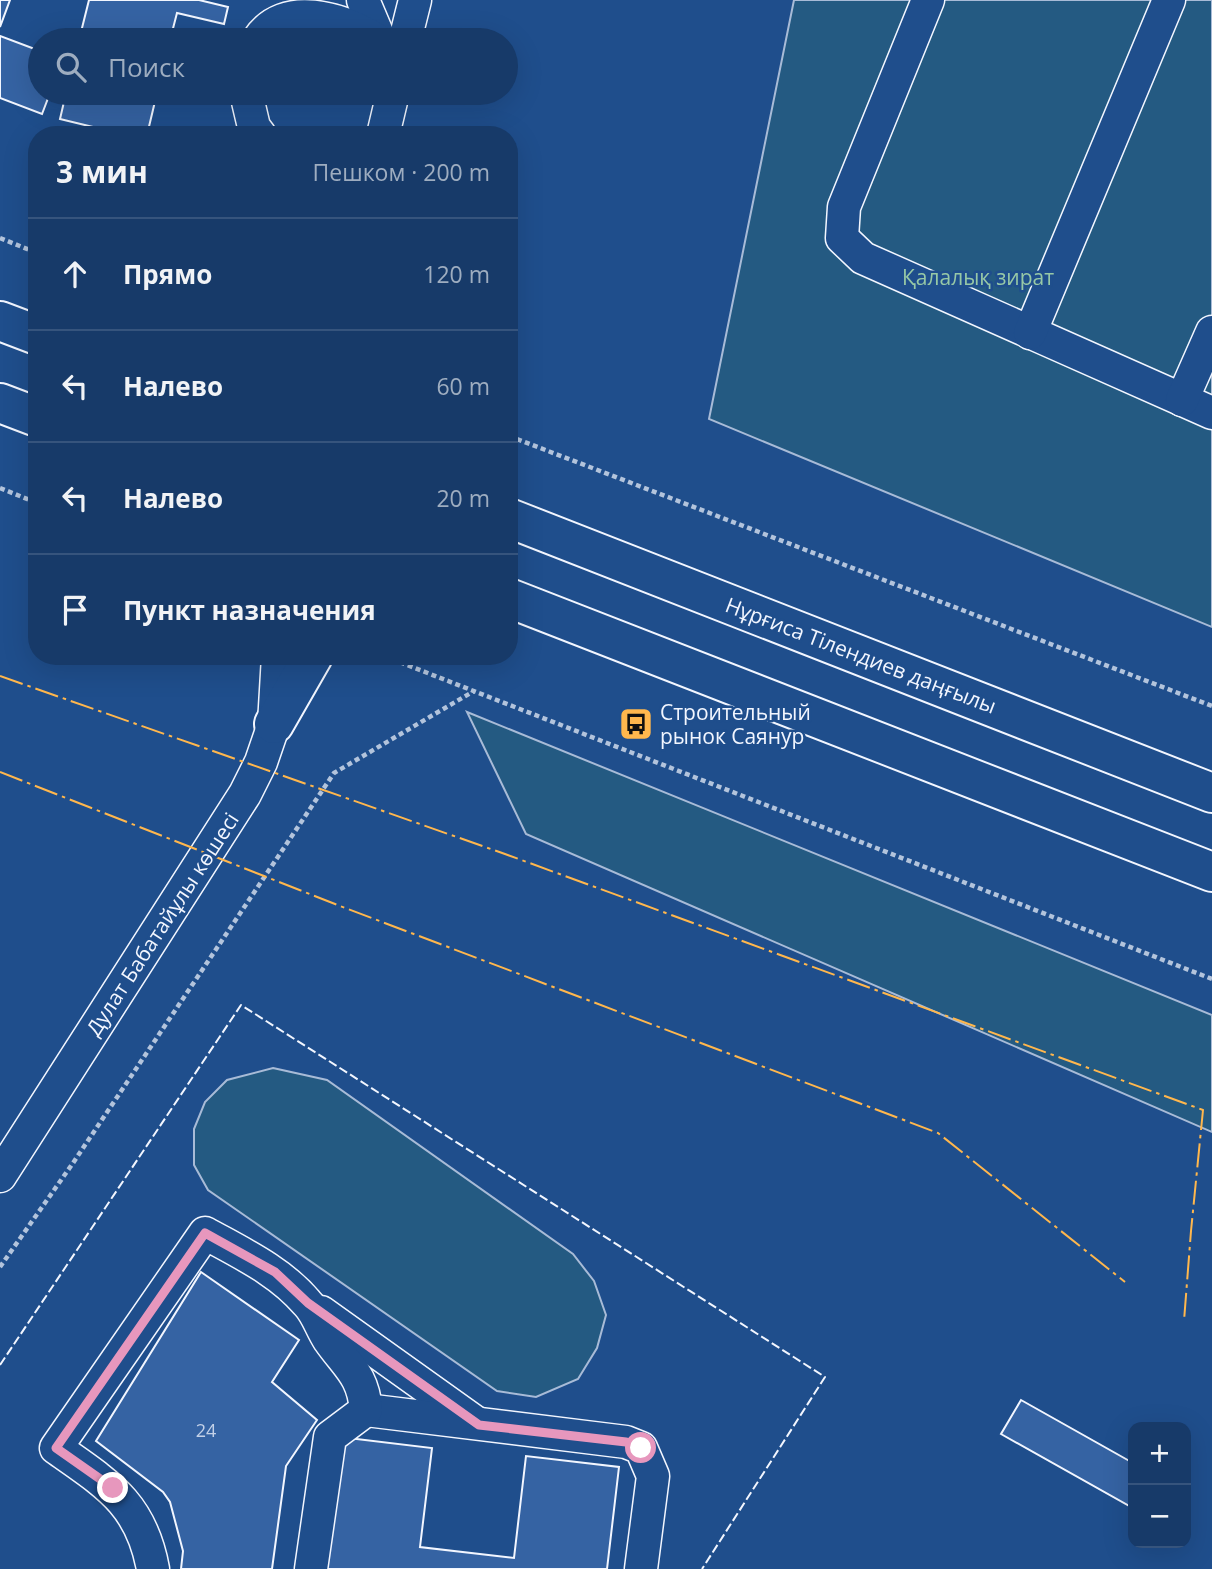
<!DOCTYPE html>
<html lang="ru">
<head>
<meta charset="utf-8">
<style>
	:root { --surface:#173a69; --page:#244571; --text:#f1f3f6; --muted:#9eadc0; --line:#36547d }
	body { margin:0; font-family:"Open Sans",sans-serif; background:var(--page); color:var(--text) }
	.controls { position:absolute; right:21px; bottom:21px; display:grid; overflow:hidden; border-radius:14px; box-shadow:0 7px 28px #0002 }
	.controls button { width:63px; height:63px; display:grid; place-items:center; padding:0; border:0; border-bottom:2px solid var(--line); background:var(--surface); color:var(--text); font:35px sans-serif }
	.stop { position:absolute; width:21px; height:21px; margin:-16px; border:5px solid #e797bd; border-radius:50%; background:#fff }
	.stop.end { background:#e797bd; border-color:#fff; box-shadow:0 2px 7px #0008 }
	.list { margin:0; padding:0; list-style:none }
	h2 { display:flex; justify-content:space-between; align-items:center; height:91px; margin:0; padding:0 28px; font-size:30px }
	h2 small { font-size:23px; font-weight:400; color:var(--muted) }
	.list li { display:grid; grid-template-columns:46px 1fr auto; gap:21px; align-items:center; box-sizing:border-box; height:112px; padding:0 28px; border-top:2px solid var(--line) }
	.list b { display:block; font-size:26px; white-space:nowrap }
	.list em { font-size:23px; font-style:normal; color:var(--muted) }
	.icon { flex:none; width:38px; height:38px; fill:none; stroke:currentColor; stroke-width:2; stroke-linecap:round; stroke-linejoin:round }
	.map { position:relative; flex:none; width:1212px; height:1569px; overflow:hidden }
	.search { position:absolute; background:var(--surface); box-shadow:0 7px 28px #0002; left:28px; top:28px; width:490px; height:77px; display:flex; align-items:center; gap:18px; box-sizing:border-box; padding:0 24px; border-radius:38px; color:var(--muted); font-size:26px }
	.panel { position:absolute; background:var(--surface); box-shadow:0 7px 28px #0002; left:28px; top:126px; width:490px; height:539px; border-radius:28px }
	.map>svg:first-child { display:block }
</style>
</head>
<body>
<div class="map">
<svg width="1212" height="1569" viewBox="0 0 1212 1569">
	<rect width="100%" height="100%" fill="#1f4e8c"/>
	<!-- green -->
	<g fill="#245a82" stroke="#a8bbd7" stroke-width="2">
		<polygon points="794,0 1212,0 1212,627 709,419"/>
		<polygon points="467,712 1212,1015 1212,1132 526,834"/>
		<polygon points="273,1068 327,1080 573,1254 594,1281 606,1315 597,1348 578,1379 536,1397 497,1391 208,1190 194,1165 194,1129 205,1102 227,1080"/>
	</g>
	<!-- building -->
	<g fill="#3563a3" stroke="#f2f6ff" stroke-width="2">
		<polygon points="0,0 10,0 0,27"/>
		<polygon points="89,0 199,0 228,7 224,24 177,13 170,40 79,40"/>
		<polygon points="0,36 40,51 40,93 50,93 42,114 0,98"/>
		<polygon points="66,93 157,93 147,135 126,135 60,119"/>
		<polygon points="201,1272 299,1340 272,1382 317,1420 286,1466 272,1569 181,1569 183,1551 170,1502 163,1492 96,1441"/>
		<polygon points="1021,1400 1133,1463 1133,1508 1001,1434"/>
		<polygon points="340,1437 432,1448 420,1547 514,1558 526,1456 619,1467 607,1569 324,1569"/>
	</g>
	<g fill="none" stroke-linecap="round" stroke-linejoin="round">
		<defs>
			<g id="minor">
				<polyline points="363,0 380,40"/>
				<polyline points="928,0 844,207 842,238 863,258 1212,413"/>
				<path d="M 258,40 C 284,0 341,18 377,40"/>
				<polyline points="405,40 415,0"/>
				<polyline points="246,93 254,127 260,135"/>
				<polyline points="383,135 393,93"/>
				<polyline points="1030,333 1169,0"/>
				<polyline points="1182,400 1212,332"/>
				<polyline points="0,1176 245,794 261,762 274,724 278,656"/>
				<polyline points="321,1312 475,1422"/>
				<polyline points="366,1410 626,1442 641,1448 653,1476 641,1569"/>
				<path d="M 153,1569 C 141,1503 107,1484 56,1448 L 205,1233 C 241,1253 280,1271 307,1303 C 317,1313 321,1328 329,1340 C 348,1367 363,1375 366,1410 L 330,1437 L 311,1569"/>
			</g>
			<g id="major">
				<polyline points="0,321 37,335"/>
				<polyline points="0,403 37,417"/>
				<polyline points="509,518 1212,793"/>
				<polyline points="509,598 1212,872"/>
				<polyline points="274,724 313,656"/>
			</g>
		</defs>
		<!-- minor casing -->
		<use href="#minor" stroke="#f2f6ff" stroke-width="35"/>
		<!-- major casing -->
		<use href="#major" stroke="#f2f6ff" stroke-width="42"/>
		<!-- path -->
		<g stroke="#b3c4dc" stroke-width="4.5" stroke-dasharray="5 3.5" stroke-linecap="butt">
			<polyline points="0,238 37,253"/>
			<polyline points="509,436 1212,706"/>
			<polyline points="0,488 37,503"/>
			<polyline points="384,656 1212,979"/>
			<polyline points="0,1267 73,1163 334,773 474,691"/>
		</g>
		<!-- minor -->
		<use href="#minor" stroke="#1f4e8c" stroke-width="32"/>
		<!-- major -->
		<use href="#major" stroke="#1f4e8c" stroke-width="38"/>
		<!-- fence -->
		<polyline stroke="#f2f6ff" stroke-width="2" stroke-dasharray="9 3.5" stroke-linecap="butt" points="0,1365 241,1005 825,1377 702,1569"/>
		<!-- power -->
		<g stroke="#ffb74d" stroke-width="2" stroke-dasharray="24 5 3.5 5" stroke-linecap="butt">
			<polyline points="0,676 505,854 1203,1110 1191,1231 1184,1321"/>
			<polyline points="0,772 340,906 938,1133 1125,1282"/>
		</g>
	</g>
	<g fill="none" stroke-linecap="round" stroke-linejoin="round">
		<!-- route -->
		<polyline stroke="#e797bd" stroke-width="9" points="113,1488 56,1448 205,1233 275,1272 308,1303 479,1425 626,1442 641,1448"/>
	</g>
	<!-- icons -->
	<defs>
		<symbol id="bus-square" viewBox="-11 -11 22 22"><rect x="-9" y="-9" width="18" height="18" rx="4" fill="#ffb74d" stroke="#1f4e8c"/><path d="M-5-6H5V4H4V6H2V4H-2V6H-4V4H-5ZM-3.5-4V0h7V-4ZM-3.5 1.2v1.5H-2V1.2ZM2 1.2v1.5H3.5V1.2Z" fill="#111"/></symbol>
	</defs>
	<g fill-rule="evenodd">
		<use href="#bus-square" x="617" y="705" width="38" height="38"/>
	</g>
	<g text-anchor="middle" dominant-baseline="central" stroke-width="5" stroke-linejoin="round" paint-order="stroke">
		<!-- number labels -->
		<g font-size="18" fill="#c3d1e8">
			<text x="206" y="1430">24</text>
		</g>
		<!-- park labels -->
		<g font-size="21" fill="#97c8a6" stroke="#1f4e8c">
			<text x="978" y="277">Қалалық зират</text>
		</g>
		<!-- street labels -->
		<g font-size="21" fill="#f2f6ff" stroke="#1f4e8c">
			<text transform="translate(861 655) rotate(21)">Нұрғиса Тілендиев даңғылы</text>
			<text transform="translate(162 924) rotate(-57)">Дулат Бабатайұлы көшесі</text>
		</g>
		<!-- poi labels -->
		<g font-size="21" fill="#f2f6ff" stroke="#1f4e8c" text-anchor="start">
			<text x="660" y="712">Строительный<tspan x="660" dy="24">рынок Саянур</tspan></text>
		</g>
	</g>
</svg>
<div class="controls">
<button>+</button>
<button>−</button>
</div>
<div class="stop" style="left:641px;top:1448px"></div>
<div class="stop end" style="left:113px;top:1488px"></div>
<div class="search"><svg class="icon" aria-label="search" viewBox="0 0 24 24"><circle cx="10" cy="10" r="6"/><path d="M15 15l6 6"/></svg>Поиск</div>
<section class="panel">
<h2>3 мин<small>Пешком · 200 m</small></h2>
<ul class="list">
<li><svg class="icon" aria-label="ahead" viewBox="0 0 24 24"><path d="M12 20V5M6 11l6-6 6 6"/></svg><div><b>Прямо</b></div><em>120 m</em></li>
<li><svg class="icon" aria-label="left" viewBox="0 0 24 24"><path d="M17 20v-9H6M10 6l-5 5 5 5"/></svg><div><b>Налево</b></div><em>60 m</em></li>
<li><svg class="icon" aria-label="left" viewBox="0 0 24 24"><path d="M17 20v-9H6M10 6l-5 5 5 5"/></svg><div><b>Налево</b></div><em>20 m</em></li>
<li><svg class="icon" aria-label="arrive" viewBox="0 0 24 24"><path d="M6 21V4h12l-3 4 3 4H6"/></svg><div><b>Пункт назначения</b></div></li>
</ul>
</section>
</div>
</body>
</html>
